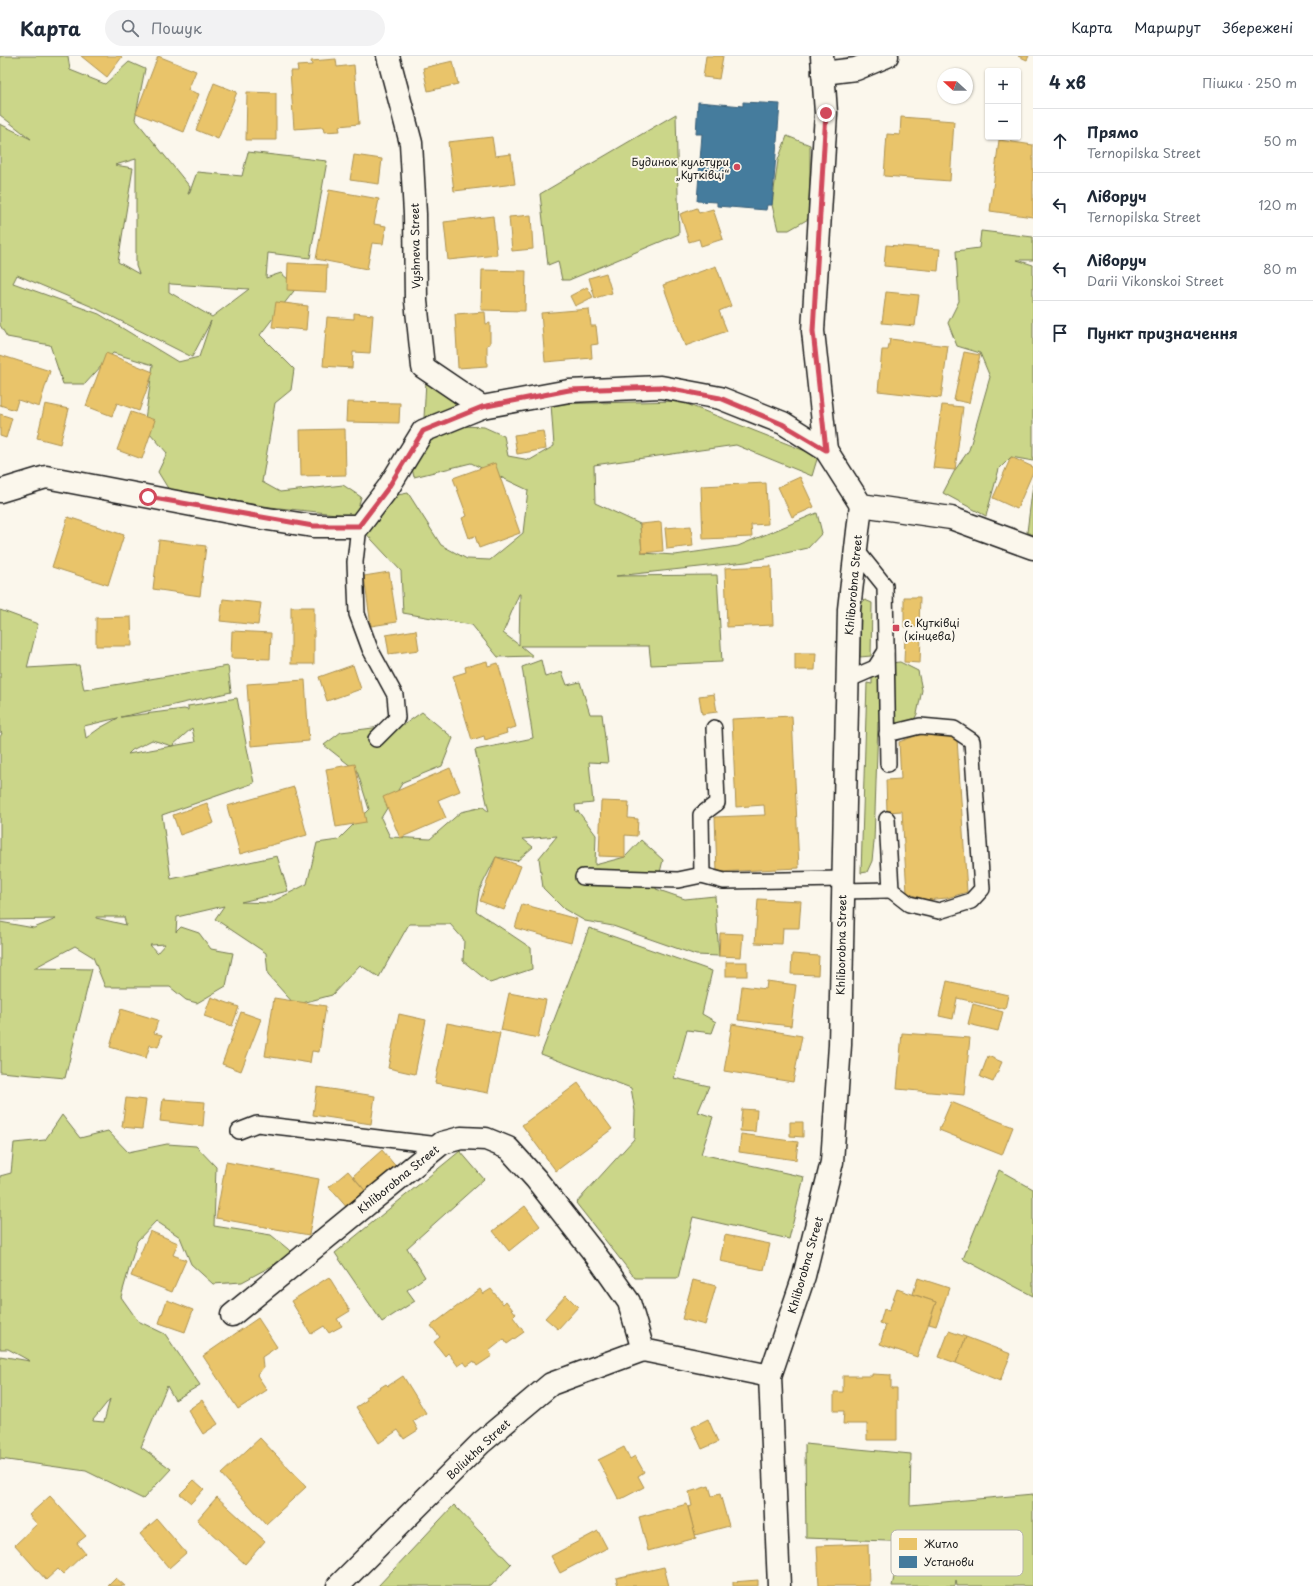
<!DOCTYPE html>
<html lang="uk">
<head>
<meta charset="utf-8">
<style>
	:root { --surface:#fff; --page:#f2f2f3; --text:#1f2937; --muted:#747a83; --line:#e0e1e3 }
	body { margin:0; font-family:"Playpen Sans",sans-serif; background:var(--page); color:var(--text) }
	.controls { position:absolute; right:12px; top:12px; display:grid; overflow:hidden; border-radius:4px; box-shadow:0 1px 3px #0004 }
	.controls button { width:36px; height:36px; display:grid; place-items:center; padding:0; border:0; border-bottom:1px solid var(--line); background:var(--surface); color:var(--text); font:20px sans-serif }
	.compass { position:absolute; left:937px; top:12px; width:36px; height:36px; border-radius:50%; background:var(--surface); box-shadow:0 1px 3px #0004; rotate:291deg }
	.stop { position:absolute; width:12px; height:12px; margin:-9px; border:3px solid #d1495b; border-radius:50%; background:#fff }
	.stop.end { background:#d1495b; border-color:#fff; box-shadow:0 1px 4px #0008 }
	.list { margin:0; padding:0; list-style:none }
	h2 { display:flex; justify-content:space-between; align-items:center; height:52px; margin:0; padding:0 16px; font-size:17px }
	h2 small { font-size:13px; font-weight:400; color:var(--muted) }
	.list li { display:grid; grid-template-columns:26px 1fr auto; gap:12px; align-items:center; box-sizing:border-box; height:64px; padding:0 16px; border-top:1px solid var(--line) }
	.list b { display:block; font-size:15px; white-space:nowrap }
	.list p { margin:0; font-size:13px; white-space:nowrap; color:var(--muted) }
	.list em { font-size:13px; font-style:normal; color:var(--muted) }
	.icon { flex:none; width:22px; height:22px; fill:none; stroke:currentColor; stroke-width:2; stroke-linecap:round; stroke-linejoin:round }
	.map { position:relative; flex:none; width:1033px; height:1530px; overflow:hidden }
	header { display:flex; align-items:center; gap:24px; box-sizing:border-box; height:56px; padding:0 20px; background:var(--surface); border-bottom:1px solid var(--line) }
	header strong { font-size:19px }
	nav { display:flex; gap:22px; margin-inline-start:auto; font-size:14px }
	.search { width:280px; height:36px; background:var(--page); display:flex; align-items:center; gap:10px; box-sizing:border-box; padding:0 14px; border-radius:22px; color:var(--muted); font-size:15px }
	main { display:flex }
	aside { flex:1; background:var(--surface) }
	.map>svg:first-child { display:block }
</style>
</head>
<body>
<header>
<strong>Карта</strong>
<div class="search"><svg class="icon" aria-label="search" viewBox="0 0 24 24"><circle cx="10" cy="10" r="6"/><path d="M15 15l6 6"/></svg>Пошук</div>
<nav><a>Карта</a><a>Маршрут</a><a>Збережені</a></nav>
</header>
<main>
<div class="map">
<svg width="1033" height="1530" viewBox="0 0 1033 1530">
	<rect width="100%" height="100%" fill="#fbf7ec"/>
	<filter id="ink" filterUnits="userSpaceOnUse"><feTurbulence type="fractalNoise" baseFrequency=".025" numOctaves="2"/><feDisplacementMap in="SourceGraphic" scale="8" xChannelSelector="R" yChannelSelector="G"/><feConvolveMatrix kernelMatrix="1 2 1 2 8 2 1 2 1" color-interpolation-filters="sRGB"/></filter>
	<g filter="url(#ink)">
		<!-- green -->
		<g fill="#cbd689" stroke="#747952" fill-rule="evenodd">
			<path d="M 0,0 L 68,0 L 70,14 L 105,28 L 129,6 L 145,13 L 135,63 L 190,131 L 188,138 L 189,138 L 197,116 L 242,120 L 248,96 L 327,105 L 310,202 L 268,197 L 266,222 L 281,217 L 297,231 L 260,279 L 294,313 L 291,334 L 275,347 L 262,426 L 280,436 L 343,429 L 361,441 L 356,460 L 270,451 L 169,434 L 158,416 L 167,397 L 144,370 L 153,309 L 113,297 L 85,328 L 63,328 L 50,289 L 7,281 L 0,269 L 0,68 L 31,83 L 0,59 ZM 136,103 L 136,210 L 139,218 L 118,206 L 133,112 L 115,109 ZM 17,219 L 95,252 L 192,301 L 211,265 L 199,301 L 178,306 L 99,258 L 13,227 ZM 169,227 L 171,228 L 249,233 L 212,261 L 169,236 Z"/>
			<polygon points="676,58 679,178 569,224 562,224 558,205 548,209 540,138"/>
			<polygon points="787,80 810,89 810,162 789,174 778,174 772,149 778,104"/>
			<polygon points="981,175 1033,181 1033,204 1017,204 1033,209 1033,405 1011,401 999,413 986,460 943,437 955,414 969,394 990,321 980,297 957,290 948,267 959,245 956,195 979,192"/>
			<polygon points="426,324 466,348 424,362"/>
			<path d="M 679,345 L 818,400 L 812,420 L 736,389 L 594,409 L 595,447 L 640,468 L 642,497 L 675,499 L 738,490 L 817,457 L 822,477 L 808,492 L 746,506 L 616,520 L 717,519 L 722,606 L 651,609 L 649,590 L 521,590 L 533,600 L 498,601 L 472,569 L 403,557 L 401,515 L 359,470 L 366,445 L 408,437 L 441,489 L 467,503 L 490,504 L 523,477 L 528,434 L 471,407 L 414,421 L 409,400 L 422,382 L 462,370 L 484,371 L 504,380 L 508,400 L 530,404 L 554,390 L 551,348 ZM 519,538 L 520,538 L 519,589 L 503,577 Z"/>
			<polygon points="1033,428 1033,479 1027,476"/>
			<polygon points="865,544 872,547 871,600 860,601 861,547"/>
			<path d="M 0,554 L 38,568 L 27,612 L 79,609 L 84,634 L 228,610 L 231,636 L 121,661 L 184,653 L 188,654 L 188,650 L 237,642 L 254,727 L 162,759 L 171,823 L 277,800 L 288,835 L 241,846 L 270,847 L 307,828 L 317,787 L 338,784 L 369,753 L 357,715 L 324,689 L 341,676 L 405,668 L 422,656 L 453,682 L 442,710 L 403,726 L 381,762 L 390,781 L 430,783 L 461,756 L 483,751 L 489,756 L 475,694 L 533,682 L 522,611 L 541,604 L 545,621 L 562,616 L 567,629 L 580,626 L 590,658 L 602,658 L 608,707 L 589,706 L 593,747 L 575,749 L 576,756 L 578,755 L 596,779 L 595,809 L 625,801 L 641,784 L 663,804 L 656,833 L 685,843 L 715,840 L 719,900 L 696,899 L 613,870 L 585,865 L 564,853 L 543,832 L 539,802 L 557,780 L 523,783 L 533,791 L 517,805 L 496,801 L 479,835 L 476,855 L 531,892 L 532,913 L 490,927 L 463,905 L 464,884 L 450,868 L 409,868 L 379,921 L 360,909 L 332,939 L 295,949 L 268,919 L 266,897 L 215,863 L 224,850 L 177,861 L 176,876 L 181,871 L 199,877 L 211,893 L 233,897 L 226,930 L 197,947 L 186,944 L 170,931 L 105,931 L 93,901 L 75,890 L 34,912 L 92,913 L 65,1022 L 0,1016 L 0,866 L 34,872 L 56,863 L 0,864 L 0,681 L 2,677 L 0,676 ZM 118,662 L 100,672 L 86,682 L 84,670 ZM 192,672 L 195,686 L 172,690 ZM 152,684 L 172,690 L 128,698 L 132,694 ZM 96,861 L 124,861 L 126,869 L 96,862 ZM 165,888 L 157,897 L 150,889 L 151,889 Z"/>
			<polygon points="900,606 918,615 922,634 917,658 913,666 889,670 878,666 874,786 872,805 867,816 861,817 867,627 872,628 872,615 880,608"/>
			<polygon points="589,872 712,915 702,958 716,966 712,977 687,974 674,1022 709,1030 698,1056 713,1061 701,1098 804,1121 789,1183 693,1161 678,1222 635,1222 576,1147 634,1083 635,1055 631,1032 541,998"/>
			<path d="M 62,1059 L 80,1082 L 108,1075 L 128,1096 L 167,1088 L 196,1090 L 216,1111 L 214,1170 L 271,1179 L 294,1198 L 242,1226 L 213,1228 L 191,1208 L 180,1181 L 156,1165 L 137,1185 L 121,1241 L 138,1265 L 165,1278 L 200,1329 L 175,1344 L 167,1330 L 141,1391 L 171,1413 L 143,1443 L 86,1415 L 0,1403 L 0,1300 L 30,1305 L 8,1293 L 0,1293 L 0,1120 L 11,1117 L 14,1087 L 45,1084 ZM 110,1343 L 104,1366 L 93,1365 L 93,1364 Z"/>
			<polygon points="460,1095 484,1123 407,1192 425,1221 407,1234 415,1245 382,1266 335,1197"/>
			<polygon points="999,1114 1033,1133 1033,1240 963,1203"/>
			<polygon points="805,1388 911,1398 910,1449 1033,1438 1033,1530 957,1530 956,1524 955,1530 892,1530 896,1512 924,1503 915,1503 914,1486 806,1482"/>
			<polygon points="454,1449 511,1508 491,1530 378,1530"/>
		</g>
		<!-- homes -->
		<g fill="#e9c46a" stroke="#ac9253">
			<polygon points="81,0 121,0 122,1 107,21"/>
			<polygon points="158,0 196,15 188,34 199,38 184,76 136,57"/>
			<polygon points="706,0 723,0 719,23 703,21"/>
			<polygon points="1018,0 1029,0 1027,4"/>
			<polygon points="336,3 337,11 354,9 359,68 339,70 340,75 324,76 323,71 294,73 290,15 298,15 297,10 312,9 311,5"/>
			<polygon points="453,5 458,28 428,35 423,12"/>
			<polygon points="214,27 237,36 218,83 196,74"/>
			<polygon points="247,36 276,37 276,84 246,84"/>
			<polygon points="901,61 954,65 950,125 884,120 887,78 900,79"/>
			<polygon points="492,81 495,100 511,98 515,128 454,135 448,86"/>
			<polygon points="999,84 1033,89 1033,161 990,155"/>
			<polygon points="354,99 382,103 379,128 350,124"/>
			<polygon points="329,134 379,143 374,168 386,170 383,188 372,187 367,213 316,203"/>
			<polygon points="697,152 699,157 713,153 723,183 701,190 699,183 689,186 680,158"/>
			<polygon points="531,159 533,193 512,195 509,161"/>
			<polygon points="493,160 497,199 448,204 444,166"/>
			<polygon points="886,189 940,193 938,215 884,210"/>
			<polygon points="288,207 327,209 326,236 287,234"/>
			<polygon points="716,210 731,250 719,255 727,275 685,290 663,229"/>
			<polygon points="482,214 526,215 525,255 481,254"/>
			<polygon points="606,217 612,237 595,242 589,222"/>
			<polygon points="587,231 593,241 575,250 570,240"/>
			<polygon points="886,236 919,239 915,270 882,267"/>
			<polygon points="276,246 308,250 306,274 272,271"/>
			<polygon points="589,253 591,270 596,270 598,288 591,289 592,302 545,306 541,257"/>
			<polygon points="485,256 486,268 490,267 490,288 487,289 487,310 458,312 455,258"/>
			<polygon points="354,257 373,259 370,297 353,296 352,312 323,310 327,261 354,263"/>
			<polygon points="890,283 948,290 941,342 878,335 882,294 888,294"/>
			<polygon points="964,296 980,299 969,347 954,344"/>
			<polygon points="106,297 153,316 139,355 117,347 112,360 86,350"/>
			<polygon points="0,299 50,315 39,351 18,344 15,354 0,349"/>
			<polygon points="347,346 400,347 399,367 346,366"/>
			<polygon points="45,348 69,353 60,388 37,382"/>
			<polygon points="942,349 963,351 955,414 933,412"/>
			<polygon points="131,356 155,364 142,403 117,394"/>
			<polygon points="0,358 12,362 6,382 0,380"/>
			<polygon points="345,373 346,419 301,420 300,374"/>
			<polygon points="543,375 546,393 517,398 514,379"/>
			<polygon points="1011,401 1033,411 1033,416 1017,453 993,442"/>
			<polygon points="495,407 520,477 479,492 475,480 469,482 462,462 467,460 453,422"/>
			<polygon points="800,421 814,451 792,461 778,431"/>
			<polygon points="766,427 768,468 751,469 752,481 703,483 701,430"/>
			<polygon points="68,461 124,479 108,529 52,511"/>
			<polygon points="661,466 663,495 642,497 640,468"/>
			<polygon points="691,470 693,490 667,493 665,472"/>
			<polygon points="159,484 206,490 200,540 153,533"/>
			<polygon points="771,510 773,569 727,571 725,512"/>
			<polygon points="389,516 397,566 371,570 364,520"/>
			<polygon points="904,541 920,541 919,571 904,571"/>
			<polygon points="223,543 261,547 258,569 220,565"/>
			<rect x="291" y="551" width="23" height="57"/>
			<polygon points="131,561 132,590 96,590 96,562"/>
			<polygon points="416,574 419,594 389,598 386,579"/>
			<polygon points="232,575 271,577 270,603 231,602"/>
			<polygon points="905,580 921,580 920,607 904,606"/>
			<polygon points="795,597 816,597 815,614 795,614"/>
			<polygon points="487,605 488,610 498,607 516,671 506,674 507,677 485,684 484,680 472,684 453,620 466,616 465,611"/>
			<polygon points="353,609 361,633 327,645 319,621"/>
			<polygon points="305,624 309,685 251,690 247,628"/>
			<polygon points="714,638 717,656 702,658 699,640"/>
			<polygon points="792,660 799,812 717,816 715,761 765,759 764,749 736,751 732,663"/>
			<polygon points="936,677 957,683 967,836 947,842 926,844 907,837 902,755 887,756 886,724 901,723 899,686 918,679"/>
			<polygon points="355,708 366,766 336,771 326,713"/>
			<polygon points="450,712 460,735 438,744 446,762 400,782 383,741"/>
			<polygon points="294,731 307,779 240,798 227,750"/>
			<polygon points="601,745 629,746 628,762 638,763 637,780 625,779 625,801 599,800"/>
			<polygon points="207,747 214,767 180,779 173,759"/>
			<polygon points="496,801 521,810 504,854 480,845"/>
			<polygon points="758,843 801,845 799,872 783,872 782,888 755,887"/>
			<polygon points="522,848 577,863 571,887 515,872"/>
			<polygon points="720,877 743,878 741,901 719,900"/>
			<polygon points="792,898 819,900 818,919 791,918"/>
			<rect x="726" y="906" width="21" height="14"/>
			<polygon points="767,925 796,929 791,970 738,964 742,930 766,933"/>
			<polygon points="947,925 1008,939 1005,953 957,942 953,963 939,960"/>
			<polygon points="509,937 546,944 538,982 501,974"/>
			<polygon points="211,941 239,951 232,970 204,960"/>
			<polygon points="274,942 326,950 319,996 312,995 310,1007 265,1000"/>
			<polygon points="973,948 1003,956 998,975 968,968"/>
			<polygon points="121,953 158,964 154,977 162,979 158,991 150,989 146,1002 110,991"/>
			<polygon points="241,956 261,963 241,1015 222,1008"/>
			<polygon points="399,958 426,964 415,1018 388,1012"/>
			<polygon points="447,967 500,977 488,1037 435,1027"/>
			<polygon points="732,968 802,980 793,1026 724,1015"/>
			<polygon points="902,977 970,982 964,1039 897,1033"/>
			<polygon points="988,1000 1002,1006 993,1026 980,1021"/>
			<polygon points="578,1027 612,1073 556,1115 522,1069"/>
			<polygon points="317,1031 375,1040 371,1068 313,1059"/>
			<polygon points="126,1042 146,1044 142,1073 122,1071"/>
			<polygon points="163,1043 205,1046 203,1070 160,1065"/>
			<polygon points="951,1046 1013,1071 1002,1099 939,1074"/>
			<polygon points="742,1053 757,1054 755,1076 740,1075"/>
			<polygon points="790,1066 803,1066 803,1081 790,1080"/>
			<polygon points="741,1078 798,1086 796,1104 739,1096"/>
			<polygon points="382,1094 398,1113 368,1138 353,1120"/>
			<polygon points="226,1106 319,1123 309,1179 216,1162"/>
			<polygon points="348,1115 368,1138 349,1154 329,1131"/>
			<polygon points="525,1150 540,1170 509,1195 493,1175"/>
			<polygon points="150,1175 178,1187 173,1199 186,1204 172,1236 131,1220"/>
			<polygon points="725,1179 770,1188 764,1214 720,1205"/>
			<polygon points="329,1221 350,1255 337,1263 342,1270 329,1277 324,1270 311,1278 291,1245"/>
			<polygon points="918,1222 949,1232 936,1270 929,1268 936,1246 913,1238"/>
			<polygon points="693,1224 716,1230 705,1269 682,1263"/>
			<polygon points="480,1233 483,1238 491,1233 503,1248 506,1245 516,1258 513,1261 524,1276 507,1288 504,1283 489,1295 492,1300 477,1310 474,1305 467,1310 464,1306 458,1310 448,1297 445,1300 434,1286 440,1281 431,1270"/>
			<polygon points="897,1233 936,1246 917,1301 880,1288 886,1269 880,1267 884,1253 889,1255"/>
			<polygon points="566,1239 578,1251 558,1273 545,1262"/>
			<polygon points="167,1244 193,1254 185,1276 159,1267"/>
			<polygon points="258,1262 277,1291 262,1301 263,1312 257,1319 267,1334 238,1353 203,1300"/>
			<polygon points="949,1275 966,1281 956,1307 939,1301"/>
			<polygon points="966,1281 1011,1298 1000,1325 956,1307"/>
			<polygon points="872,1318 891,1319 891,1332 897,1332 897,1384 867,1384 867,1368 843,1368 844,1355 834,1355 834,1336 843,1336 843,1320 872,1320"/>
			<polygon points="403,1320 426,1357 413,1365 418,1374 404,1383 398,1374 379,1387 356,1351 367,1344 365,1341 386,1328 388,1330"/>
			<polygon points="202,1344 218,1368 203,1378 188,1354"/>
			<polygon points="708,1363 718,1386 702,1393 692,1371"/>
			<polygon points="260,1382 306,1431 266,1468 221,1418"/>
			<polygon points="624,1391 630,1403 635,1400 644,1416 638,1420 644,1431 619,1444 598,1404"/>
			<polygon points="194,1424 204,1433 191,1447 180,1438"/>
			<polygon points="709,1430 712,1440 720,1438 729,1470 695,1479 688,1451 692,1450 689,1436"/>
			<polygon points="50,1440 86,1480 77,1487 85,1497 63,1518 58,1513 46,1524 15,1489 37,1468 29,1459"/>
			<polygon points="217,1441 265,1485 245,1508 197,1464"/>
			<polygon points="687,1448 696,1482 648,1495 639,1461"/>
			<polygon points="157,1463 186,1497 169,1512 140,1478"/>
			<polygon points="598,1475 607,1492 560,1517 551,1500"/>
			<polygon points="868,1488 869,1530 819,1530 817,1490"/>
			<polygon points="664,1511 669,1530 618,1530 616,1522"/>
			<polygon points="116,1522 125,1530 108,1530"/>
			<polygon points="758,1524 758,1530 733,1530 733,1526"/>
		</g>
		<!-- public -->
		<polygon fill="#457b9d" stroke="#395e76" points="698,46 743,50 743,46 780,48 772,149 767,149 766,154 717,150 717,146 697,145 702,78 696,78"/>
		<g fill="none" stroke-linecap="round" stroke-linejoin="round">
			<defs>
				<g id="lane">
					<polyline points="359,470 355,506 357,558 370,593 395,639 397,662 376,683"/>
					<polyline points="856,494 885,530 888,708"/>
					<polyline points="847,624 875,612 886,595"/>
					<polyline points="714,672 717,747 701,759 702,819 724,825 843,823"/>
					<polyline points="887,678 920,670 954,673 972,685 982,833 971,845 939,855 909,848 891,834 887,763"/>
					<polyline points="583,821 678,824 702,819"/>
					<polyline points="842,835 891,834"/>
					<polyline points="239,1075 257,1068 439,1089"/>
				</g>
				<g id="street">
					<polyline points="388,0 411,87 415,158 416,245 423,311 482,351"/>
					<polyline points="822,0 826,57 813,275 826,394"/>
					<polyline points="823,17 856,13 887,0"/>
					<polyline points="0,435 46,421 255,461 313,470 359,470 388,432 423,375 482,351 569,335 661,331 720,342 783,367 826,394 861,449 951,462 1033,492"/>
					<polyline points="232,1259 442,1087 461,1082 486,1083 508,1092 536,1123 601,1206 629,1246 643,1294 770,1320"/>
					<polyline points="338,1530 481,1387 551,1328 643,1294"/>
					<polyline points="779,1530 770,1320 804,1220 832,1106 840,989 849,553 861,449"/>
				</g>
			</defs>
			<!-- lane casing -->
			<use href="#lane" stroke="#1c1c1c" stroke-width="18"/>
			<!-- street casing -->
			<use href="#street" stroke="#1c1c1c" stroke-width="25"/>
			<!-- lane -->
			<use href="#lane" stroke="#fbf7ec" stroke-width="15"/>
			<!-- street -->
			<use href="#street" stroke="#fbf7ec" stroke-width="22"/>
		</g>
	</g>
	<g fill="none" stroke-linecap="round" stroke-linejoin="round" filter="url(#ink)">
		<!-- route -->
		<polyline stroke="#d1495b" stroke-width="5" points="148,441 313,470 359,470 388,432 423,375 482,351 569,334 661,331 720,342 782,368 826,394 813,275 826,57"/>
	</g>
	<!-- markers -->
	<g fill="#d1495b" stroke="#fbf7ec" stroke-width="1.5">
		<circle cx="737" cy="111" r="4"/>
		<rect x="892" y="568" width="8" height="8" rx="2"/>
	</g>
	<g text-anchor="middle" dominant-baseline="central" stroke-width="4" stroke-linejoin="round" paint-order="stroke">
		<!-- poi labels -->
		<g font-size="11" fill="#1c1c1c" stroke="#fbf7ec" text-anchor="end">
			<text x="729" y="105">Будинок культури<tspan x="729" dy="13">„Кутківці“</tspan></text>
			<text x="904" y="566" text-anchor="start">с. Кутківці<tspan x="904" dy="13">(кінцева)</tspan></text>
		</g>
		<!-- street labels -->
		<g font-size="11" fill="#1c1c1c" stroke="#fbf7ec">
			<text transform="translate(415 190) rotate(-91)">Vyshneva Street</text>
			<text transform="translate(853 529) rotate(-85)">Khliborobna Street</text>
			<text transform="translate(841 889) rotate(-89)">Khliborobna Street</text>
			<text transform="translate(398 1123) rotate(-39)">Khliborobna Street</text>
			<text transform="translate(805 1209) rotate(-74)">Khliborobna Street</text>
			<text transform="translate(478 1393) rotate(-43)">Boliukha Street</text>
		</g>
	</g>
	<!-- legend -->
	<rect x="891" y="1474" width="132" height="46" rx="6" fill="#fbf7ec" stroke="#b8b5ae" stroke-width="1"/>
	<rect x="899" y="1482" width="18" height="12" fill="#e9c46a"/>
	<rect x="899" y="1500" width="18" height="12" fill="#457b9d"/>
	<g font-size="11" fill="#1c1c1c">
		<text x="924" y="1492">Житло</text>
		<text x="924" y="1510">Установи</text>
	</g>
</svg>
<div class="controls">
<button>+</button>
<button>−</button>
</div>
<svg class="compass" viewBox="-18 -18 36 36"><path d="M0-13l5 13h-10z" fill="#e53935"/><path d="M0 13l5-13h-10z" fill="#747a83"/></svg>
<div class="stop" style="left:148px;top:441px"></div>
<div class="stop end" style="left:826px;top:57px"></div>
</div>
<aside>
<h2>4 хв<small>Пішки · 250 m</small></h2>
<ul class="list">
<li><svg class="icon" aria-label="ahead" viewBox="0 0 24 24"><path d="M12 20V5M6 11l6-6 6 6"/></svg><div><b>Прямо</b><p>Ternopilska Street</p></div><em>50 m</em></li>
<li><svg class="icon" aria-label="left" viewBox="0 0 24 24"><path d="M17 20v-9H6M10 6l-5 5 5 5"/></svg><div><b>Ліворуч</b><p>Ternopilska Street</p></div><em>120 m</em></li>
<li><svg class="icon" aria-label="left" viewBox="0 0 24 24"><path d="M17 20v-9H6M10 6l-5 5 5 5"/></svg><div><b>Ліворуч</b><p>Darii Vikonskoi Street</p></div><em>80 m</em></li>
<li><svg class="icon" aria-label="arrive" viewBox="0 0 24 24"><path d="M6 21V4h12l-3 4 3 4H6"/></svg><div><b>Пункт призначення</b></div></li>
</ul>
</aside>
</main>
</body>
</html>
